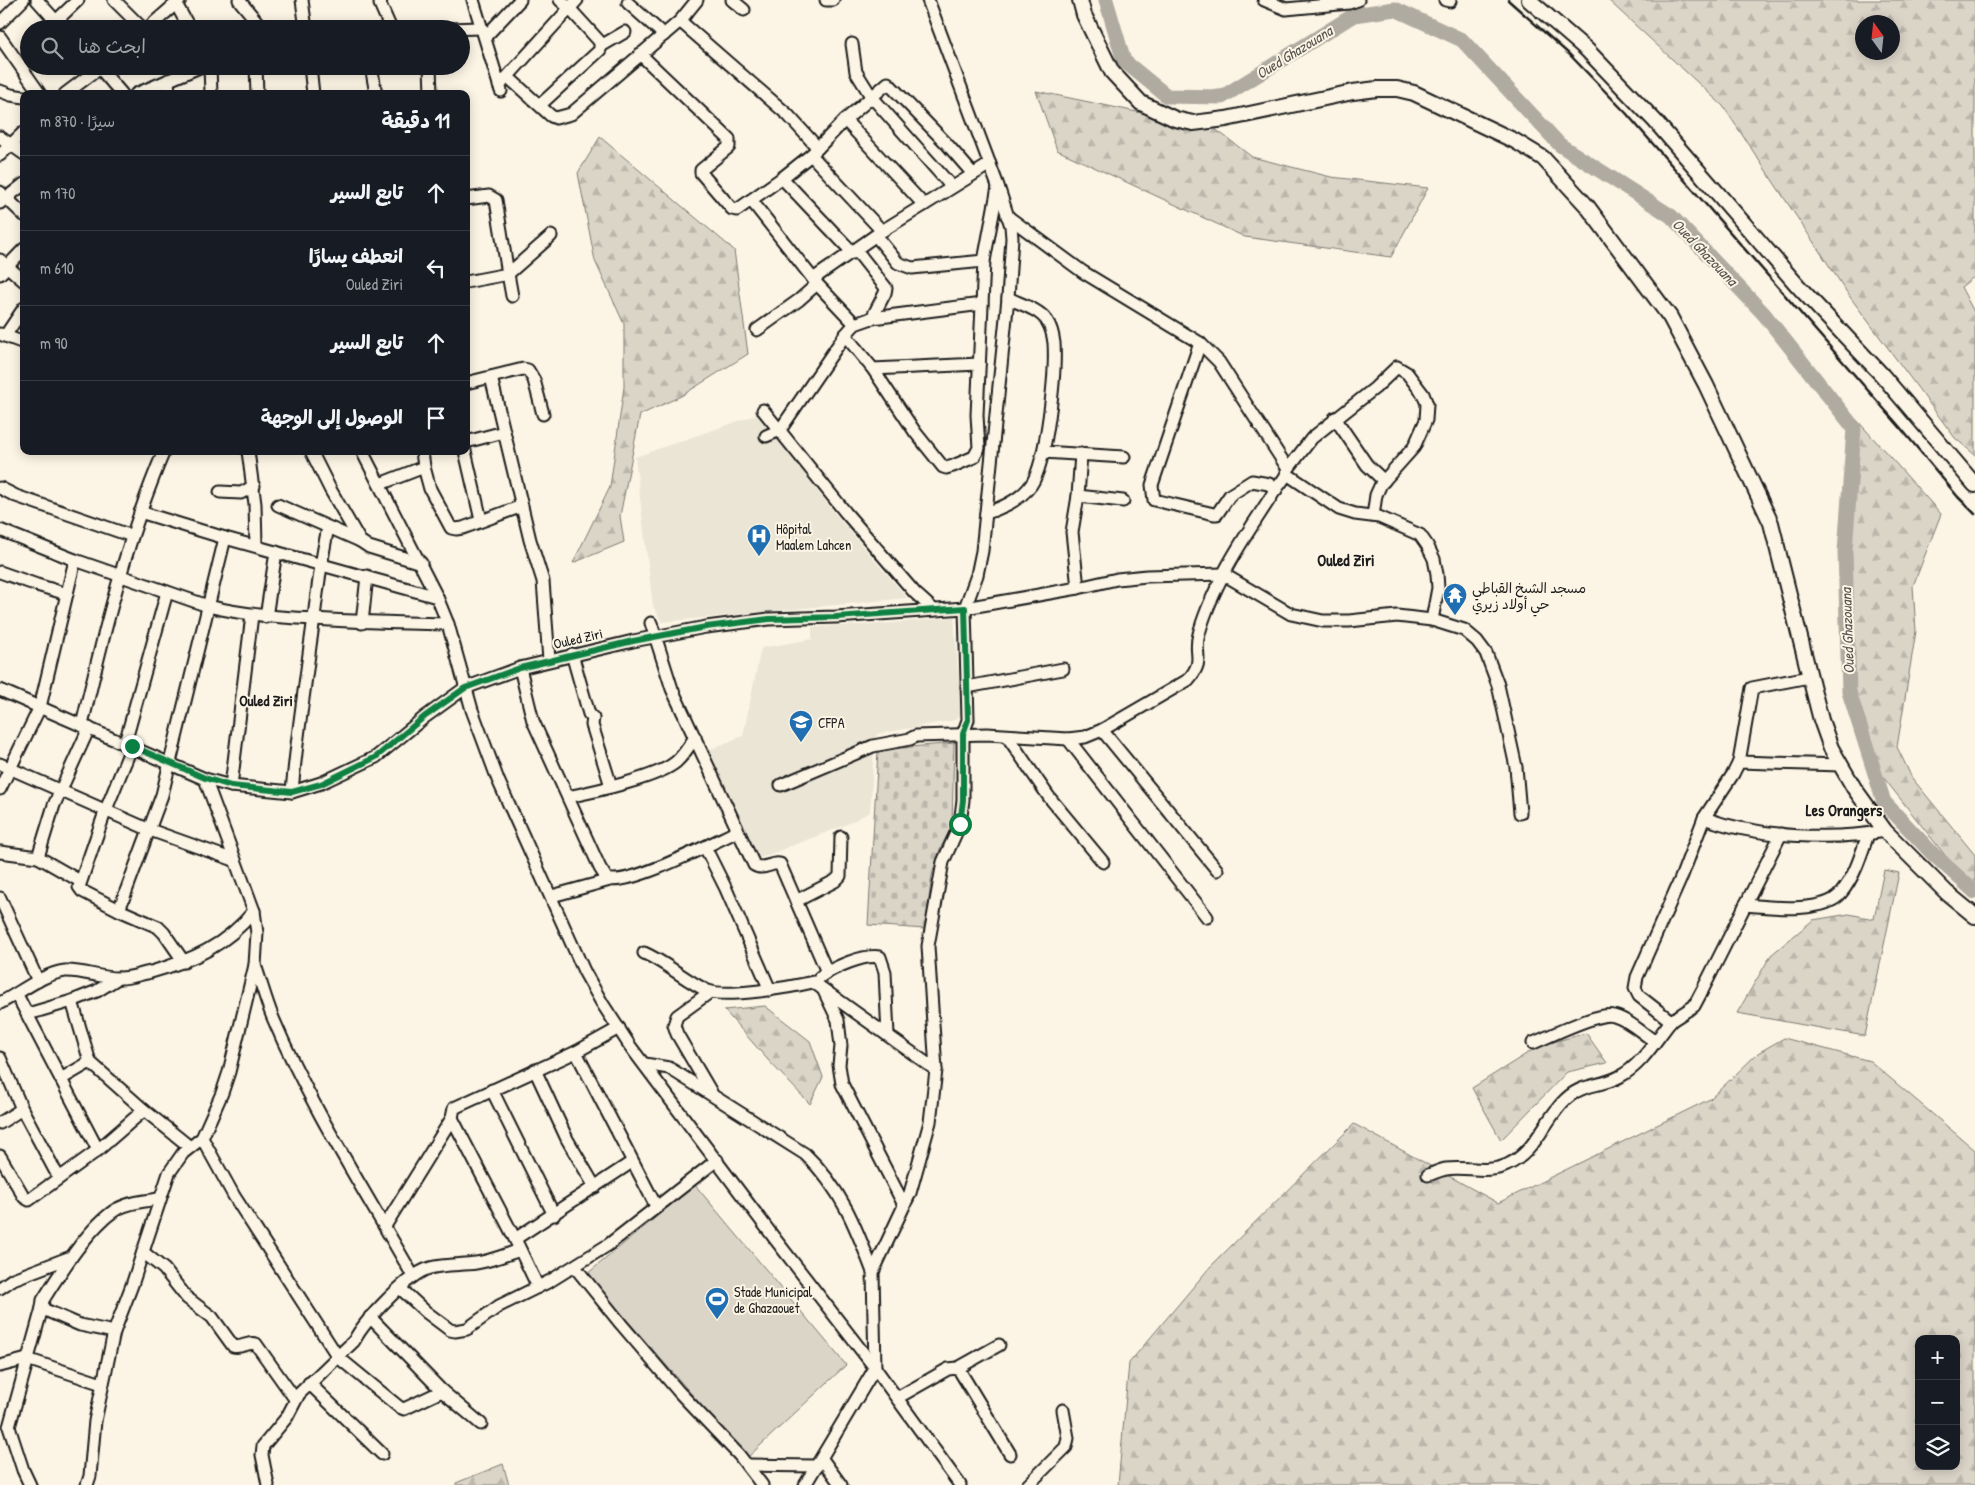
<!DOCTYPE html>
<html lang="ar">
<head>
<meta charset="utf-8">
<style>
	:root { --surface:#171b24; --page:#242831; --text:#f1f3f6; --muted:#9ea1a6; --line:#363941 }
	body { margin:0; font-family:"Patrick Hand","Playpen Sans Arabic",sans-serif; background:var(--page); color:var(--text); direction:rtl }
	.controls { position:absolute; right:15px; bottom:15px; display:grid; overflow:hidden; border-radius:10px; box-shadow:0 2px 12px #0003 }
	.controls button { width:45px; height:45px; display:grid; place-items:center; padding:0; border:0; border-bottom:1px solid var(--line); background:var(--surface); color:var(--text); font:25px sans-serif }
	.compass { position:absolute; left:1855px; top:15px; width:45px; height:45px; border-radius:50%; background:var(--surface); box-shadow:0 2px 12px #0003; rotate:345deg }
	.stop { position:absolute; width:15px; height:15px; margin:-11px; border:4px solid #0b8043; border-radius:50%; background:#fff }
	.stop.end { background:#0b8043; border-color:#fff; box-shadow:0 1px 5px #0008 }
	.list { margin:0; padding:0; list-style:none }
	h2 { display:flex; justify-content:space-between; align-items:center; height:65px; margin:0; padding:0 20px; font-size:21px }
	h2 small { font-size:16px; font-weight:400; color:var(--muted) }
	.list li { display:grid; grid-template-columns:32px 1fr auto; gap:15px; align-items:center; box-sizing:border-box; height:75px; padding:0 20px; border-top:1px solid var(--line) }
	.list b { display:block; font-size:19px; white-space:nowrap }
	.list p { margin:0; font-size:16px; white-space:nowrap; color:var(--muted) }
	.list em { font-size:16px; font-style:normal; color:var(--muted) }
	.icon { flex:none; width:28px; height:28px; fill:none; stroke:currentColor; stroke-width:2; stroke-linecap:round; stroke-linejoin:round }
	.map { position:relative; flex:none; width:1975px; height:1485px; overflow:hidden; direction:ltr }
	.search { position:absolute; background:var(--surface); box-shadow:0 2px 12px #0003; left:20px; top:20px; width:450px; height:55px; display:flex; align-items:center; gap:12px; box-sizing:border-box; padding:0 18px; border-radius:28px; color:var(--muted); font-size:19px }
	.panel { position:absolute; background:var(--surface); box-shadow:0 2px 12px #0003; left:20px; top:90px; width:450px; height:365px; border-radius:10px; direction:rtl }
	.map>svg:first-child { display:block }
</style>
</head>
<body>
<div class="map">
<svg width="1975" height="1485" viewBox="0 0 1975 1485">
	<defs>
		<pattern id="forest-firs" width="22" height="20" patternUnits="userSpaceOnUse" patternTransform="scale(1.25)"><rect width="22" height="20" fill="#dbd5c8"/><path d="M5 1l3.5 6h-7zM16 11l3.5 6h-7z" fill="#bbb6ab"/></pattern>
		<pattern id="cemetery-stones" width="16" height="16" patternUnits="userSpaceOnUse" patternTransform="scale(1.25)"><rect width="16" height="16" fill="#dbd5c8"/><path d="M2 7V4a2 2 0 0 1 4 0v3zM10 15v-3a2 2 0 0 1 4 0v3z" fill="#bbb6ab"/></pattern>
	</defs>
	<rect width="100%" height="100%" fill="#fcf5e5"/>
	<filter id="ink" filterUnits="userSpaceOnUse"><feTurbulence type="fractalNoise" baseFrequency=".02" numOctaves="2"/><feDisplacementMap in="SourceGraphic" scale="10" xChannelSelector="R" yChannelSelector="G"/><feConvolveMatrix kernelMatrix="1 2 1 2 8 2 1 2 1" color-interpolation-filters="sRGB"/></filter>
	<g filter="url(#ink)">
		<!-- built -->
		<g fill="#ebe5d6">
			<polygon points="759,414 837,516 907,598 662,622 653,606 635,457"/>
			<polygon points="954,617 961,714 955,720 877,734 874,749 870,812 843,826 752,861 708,750 743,736 761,648 812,639 812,627 883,624"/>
		</g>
		<!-- grass -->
		<polygon fill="#dbd5c8" stroke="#7c7872" points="695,1185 846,1365 747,1458 587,1274"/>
		<!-- forest -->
		<g fill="url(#forest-firs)" stroke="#7c7872" fill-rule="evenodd">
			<path d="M 1608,0 L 1975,0 L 1975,276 L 1961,287 L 1975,314 L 1975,455 L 1955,438 L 1850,297 L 1723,106 ZM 1862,22 L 1892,22 L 1892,52 L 1862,52 Z"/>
			<polygon points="1036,91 1214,128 1252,157 1331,177 1428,188 1391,257 1245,237 1057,150"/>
			<polygon points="600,137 734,250 748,354 681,396 640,415 620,516 624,542 573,563 610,487 624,387 624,324 595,261 578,173"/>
			<polygon points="1856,419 1941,514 1913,586 1916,631 1897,747 1912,778 1975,855 1975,893 1860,748 1845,625"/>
			<polygon points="1884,870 1899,873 1865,1036 1737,1013 1771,955 1813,920 1849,914 1874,919"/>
			<polygon points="765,1006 810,1041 823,1077 810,1104 768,1060 724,1010"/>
			<polygon points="1586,1033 1607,1063 1567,1072 1501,1140 1472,1088 1539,1046"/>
			<path d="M 1784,1038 L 1870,1061 L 1975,1150 L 1975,1485 L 1118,1485 L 1129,1363 L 1210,1267 L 1354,1124 L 1498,1203 L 1710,1099 L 1758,1053 ZM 1919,1339 L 1956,1339 L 1956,1466 L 1919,1466 Z"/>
			<polygon points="503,1464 509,1485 456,1485 456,1483"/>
		</g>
		<!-- cemetery -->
		<polygon fill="url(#cemetery-stones)" stroke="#7c7872" points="954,743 952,826 940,849 932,875 925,929 868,925 878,750"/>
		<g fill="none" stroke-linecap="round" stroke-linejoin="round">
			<!-- river -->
			<polyline stroke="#b0aba1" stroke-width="15" points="1106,0 1124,61 1167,96 1222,97 1354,15 1395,9 1462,40 1560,145 1671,216 1764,314 1854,428 1845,551 1849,692 1884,802 1933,854 1975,892"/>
			<defs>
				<g id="minor">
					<polyline points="37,0 63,29"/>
					<polyline points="114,0 143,29"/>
					<polyline points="239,0 263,29"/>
					<polyline points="302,0 306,29"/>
					<polyline points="381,0 380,4 391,29"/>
					<polyline points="473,0 501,91"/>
					<polyline points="732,0 744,10"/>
					<polyline points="826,0 833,0"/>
					<polyline points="1264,0 1286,9 1349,3 1358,0"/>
					<polyline points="1445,0 1450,1"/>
					<polyline points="628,3 664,35"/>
					<polyline points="176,4 190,29"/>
					<polyline points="56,21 78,0"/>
					<polyline points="680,21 788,115 818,148"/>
					<polyline points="0,23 23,0"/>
					<polyline points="147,29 180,0"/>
					<polyline points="447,29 481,28"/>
					<polyline points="0,37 40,94"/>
					<polyline points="485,37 520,0"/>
					<polyline points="852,44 856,72 871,96 952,187"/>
					<polyline points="601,46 625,32"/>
					<polyline points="640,54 729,139 729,147 701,170 701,173 732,209 737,210 782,178 853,253"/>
					<polyline points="98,66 122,94"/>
					<polyline points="210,66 211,94"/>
					<polyline points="256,66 257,94"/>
					<polyline points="310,66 313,94"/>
					<polyline points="371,66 376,94"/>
					<polyline points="430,66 431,94"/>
					<polyline points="508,77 551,116 556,118 571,114 680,21 697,0"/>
					<polyline points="168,80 169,94"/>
					<polyline points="499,86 577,0"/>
					<polyline points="0,91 11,95 24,97"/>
					<polyline points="65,94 102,66"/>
					<polyline points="136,94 202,66"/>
					<polyline points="540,105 600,50 600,42 569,8 560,0"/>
					<polyline points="845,120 924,205"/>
					<polyline points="0,137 24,154"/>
					<polyline points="0,155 24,132"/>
					<polyline points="811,155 882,231"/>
					<polyline points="782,178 811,155 845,120 888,83 946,143 973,174"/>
					<polyline points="0,192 24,215"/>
					<polyline points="466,199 489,196 496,200 508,274 466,282"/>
					<polyline points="751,200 817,284 855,324"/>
					<polyline points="0,203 24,184"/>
					<polyline points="1007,216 1083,272 1200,343 1219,362 1288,469"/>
					<polyline points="876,236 898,263 912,268 984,261"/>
					<polyline points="856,250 886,288 885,293 872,318"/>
					<polyline points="0,260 24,281"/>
					<polyline points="0,274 24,249"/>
					<polyline points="813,279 882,231 990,164"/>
					<polyline points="512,296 508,274 551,236"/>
					<polyline points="757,330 799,300 817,284"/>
					<polyline points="0,334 24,343"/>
					<polyline points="845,335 873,369 915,432 943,467 946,468 953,466 974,457 979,448 977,415 984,261 998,187"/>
					<polyline points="5,336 24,308"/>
					<polyline points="1200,343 1152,485 1154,500 1214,514 1217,514 1230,495 1252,481 1269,484 1276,490"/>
					<polyline points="873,369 979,364"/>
					<polyline points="491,377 530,540 543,581 549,660"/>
					<polyline points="466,383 523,369 528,370 534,380 543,414"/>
					<polyline points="763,410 846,513 915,593 934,610"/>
					<polyline points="1335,418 1367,465 1384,481"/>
					<polyline points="766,436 780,430 845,335 855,324 872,318 982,304"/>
					<polyline points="466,442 504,432"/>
					<polyline points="248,451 255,504 256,546"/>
					<polyline points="311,451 330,489 360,541 369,547 421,563"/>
					<polyline points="362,451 437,597 448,624 472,710 498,780 584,971 602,1003 630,1046 775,1239 875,1368 960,1485"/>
					<polyline points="465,451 481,520"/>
					<polyline points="1043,452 1124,457"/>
					<polyline points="424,467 430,489 451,528 456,529 463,528 522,506"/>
					<polyline points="1287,474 1339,509 1355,514 1379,517 1420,535 1427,545 1434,559 1437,574 1438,588 1432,620"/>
					<polyline points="380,484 424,467 422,451"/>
					<polyline points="0,488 16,496 132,536"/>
					<polyline points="220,492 241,493 254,486"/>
					<polyline points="1078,496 1123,501"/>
					<polyline points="278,505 360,541"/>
					<polyline points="140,512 225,538 437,597"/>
					<path d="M 986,513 C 1002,508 1021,499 1031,485 C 1047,462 1056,372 1054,343 C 1053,335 1051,327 1047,321 C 1039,309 1020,304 1008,298"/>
					<path d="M 0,530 L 75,560 L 208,606 C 244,615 278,617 314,619 C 359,622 403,623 448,624"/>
					<polyline points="0,572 37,585 67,594"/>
					<polyline points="1078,588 1072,532 1078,496 1081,454"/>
					<polyline points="266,617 276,552"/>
					<polyline points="362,623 367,576"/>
					<path d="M 651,623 L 672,689 L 754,865 C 763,871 771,862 780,864 L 827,972"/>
					<polyline points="572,654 589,714 593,718 592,725 611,786"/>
					<path d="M 520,668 L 533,721 L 600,868 L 607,879 C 629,887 714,842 738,831"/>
					<polyline points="967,687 1063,669"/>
					<polyline points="0,690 205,779 231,786 292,792 321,783 376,757 425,717 465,688 520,668 633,641 706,627 769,619 836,617 965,608 1078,588 1117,579 1147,576 1223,574 1291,614 1323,621 1349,621 1397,616 1432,620 1464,630 1477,641 1486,653 1498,685 1516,767 1520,813"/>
					<path d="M 82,725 C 104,632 126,540 164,451"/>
					<polyline points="1102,730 1217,870"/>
					<polyline points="1007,736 1049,797 1103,862"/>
					<polyline points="1068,739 1207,917"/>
					<polyline points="125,743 167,592"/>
					<polyline points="132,746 105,812 79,887 82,891 119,910 162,795 225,538"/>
					<polyline points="1739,762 1752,688 1809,677"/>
					<polyline points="0,764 150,830 234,860"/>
					<path d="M 781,785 L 873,746 L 910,739 L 916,736 L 987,734 L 1068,739 L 1085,737 L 1102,730 L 1188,680 C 1206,660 1193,654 1199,634 C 1204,614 1213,595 1222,577 C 1236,548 1257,519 1274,492 C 1279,484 1287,478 1288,469 L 1312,438 L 1375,388 L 1397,367 L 1407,373 L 1423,394 L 1427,404 L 1426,420 L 1414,447 L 1381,484 L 1376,495 L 1373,516"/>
					<polyline points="231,786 252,615"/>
					<polyline points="0,789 40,707 75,560"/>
					<path d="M 292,792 C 296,743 304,695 310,646 C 316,606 319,568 328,528"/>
					<path d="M 568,797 C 595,791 657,778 676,762 C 684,755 690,745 695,737"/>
					<path d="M 1704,818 C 1756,837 1830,841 1885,831"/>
					<polyline points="1781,834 1702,991 1694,1006 1671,1021 1639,996 1635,988 1637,977 1681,878 1704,818 1733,774 1739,762 1841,765"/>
					<polyline points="705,847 726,889 770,990"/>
					<polyline points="0,852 38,857 80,881"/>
					<polyline points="38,857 54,805 89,728"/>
					<polyline points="552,896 610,880"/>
					<polyline points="0,898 38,981"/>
					<polyline points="796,901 835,881 840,876 841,837"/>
					<path d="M 1745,905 C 1768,907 1825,914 1841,893 C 1855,876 1861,855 1868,834"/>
					<polyline points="119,910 158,927 164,933 184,962"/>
					<path d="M 644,953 C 667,963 686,981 708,991 C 726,998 792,987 813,982 L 936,1070"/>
					<path d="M 255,965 C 261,982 266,1001 273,1018 C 311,1108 365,1191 413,1276"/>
					<path d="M 820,977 C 834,967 864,954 880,957 L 885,972 L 888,1035"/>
					<polyline points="118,978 97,991 72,1001 90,1062 144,1110 190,1147"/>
					<polyline points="824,991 838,1020 841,1046 839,1065 842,1084 904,1205"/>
					<polyline points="710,992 677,1016 674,1025 677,1034 711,1092"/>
					<polyline points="17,995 98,1150"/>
					<path d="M 0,1003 C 20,993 42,974 65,971 C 82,970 100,978 117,978 C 129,979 140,974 151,972 C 193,960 225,946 254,911"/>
					<polyline points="28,1014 72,1001"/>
					<path d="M 1533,1043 C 1549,1037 1599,1011 1614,1016 C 1629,1020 1642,1033 1654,1041"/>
					<polyline points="576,1052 656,1206"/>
					<polyline points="0,1058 22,1109 59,1178"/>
					<path d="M 645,1064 L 669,1068 L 805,1154 C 841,1188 856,1227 873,1272"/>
					<polyline points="535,1070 567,1139 595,1187"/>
					<polyline points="61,1079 90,1062"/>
					<polyline points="492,1090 554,1215"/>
					<polyline points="452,1118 515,1239 538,1287"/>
					<polyline points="0,1123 22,1109"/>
					<polyline points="202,1138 234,1196 338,1357 399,1407 404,1409 442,1391"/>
					<polyline points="0,1156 24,1197 29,1200 98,1150 144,1110"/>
					<path d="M 1428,1175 C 1434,1173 1440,1170 1446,1169 C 1466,1166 1488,1174 1507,1165 C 1534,1153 1543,1124 1562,1103 C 1581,1082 1598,1088 1619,1077 C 1642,1065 1655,1041 1671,1021"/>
					<polyline points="385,1226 452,1118 454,1108 576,1052 619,1028"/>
					<polyline points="515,1239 632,1162"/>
					<path d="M 143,1252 L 164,1269 L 187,1298 L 212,1317 L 233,1346 C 241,1349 248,1341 256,1344 L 295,1399"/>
					<polyline points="575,1267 621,1324 679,1392 739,1455 762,1485"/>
					<polyline points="0,1288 13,1279 71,1257"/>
					<polyline points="401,1289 426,1312 450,1330 455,1331 467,1329 499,1306 550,1281 608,1245 717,1160"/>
					<polyline points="370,1317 442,1391 481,1424"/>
					<path d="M 114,1332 L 80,1325 L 45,1310 L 42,1308 L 43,1300 C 60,1273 90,1225 117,1209 C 130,1202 145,1201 159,1199"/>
					<polyline points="0,1366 27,1359 102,1384"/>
					<polyline points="958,1368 999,1345"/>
					<polyline points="309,1383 382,1454"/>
					<polyline points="897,1398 948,1369 958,1368 1010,1454"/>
					<polyline points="822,1459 841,1485"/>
					<polyline points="747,1465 817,1466"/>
					<polyline points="30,1485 23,1470 9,1427 42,1308"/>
					<polyline points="87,1485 90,1476 95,1421 114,1332 132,1285 169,1173 183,1153 202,1138 222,1093 229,1072 255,965 257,933 254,911 205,779"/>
					<path d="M 268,1485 L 262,1455 L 263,1446 L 287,1417 L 299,1394 L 354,1341 C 364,1321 409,1273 430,1268 C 445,1264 461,1265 476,1263 C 491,1261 505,1255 520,1250"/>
					<polyline points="805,1485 875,1368 873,1272 910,1193 930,1122 936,1070 928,946 943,862 960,824 963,800 963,734 968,720 965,608 977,575 982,551 1008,298 1012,238 1011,226 998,186 928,0"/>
					<polyline points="1028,1485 1066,1447 1068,1438 1063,1410"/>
				</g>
				<g id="major">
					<polyline points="1080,0 1084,15 1112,72 1141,103 1175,119 1193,123 1226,119 1353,92 1377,89 1397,89 1414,93 1515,141 1543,158 1587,206 1670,317 1706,385 1771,523 1813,689 1821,720 1831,748 1854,788 1885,831 1947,893 1975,916"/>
					<polyline points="1529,0 1587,50 1655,121 1798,286 1882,375 1975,485"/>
				</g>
			</defs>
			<!-- minor casing -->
			<use href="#minor" stroke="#1c1c1c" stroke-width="15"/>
			<!-- major casing -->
			<use href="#major" stroke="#1c1c1c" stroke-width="18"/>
			<!-- minor -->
			<use href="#minor" stroke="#fcf5e5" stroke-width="11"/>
			<!-- major -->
			<use href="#major" stroke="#fcf5e5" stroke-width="14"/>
			<!-- rail -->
			<polyline stroke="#1c1c1c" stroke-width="2.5" points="1508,0 1570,55 1626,113 1899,426 1958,497 1975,514"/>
		</g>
	</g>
	<g fill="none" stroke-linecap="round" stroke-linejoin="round" filter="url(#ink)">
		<!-- route -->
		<polyline stroke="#0b8043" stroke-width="6" points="132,746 205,778 231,786 292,792 321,784 376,757 424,717 465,688 520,668 633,641 706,627 769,619 836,617 965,608 968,720 963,734 963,800 960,824"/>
	</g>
	<!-- icons -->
	<defs>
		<symbol id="hospital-pin" viewBox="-11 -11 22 30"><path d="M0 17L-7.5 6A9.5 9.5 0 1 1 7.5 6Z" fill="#1f6fb2" stroke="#fcf5e5"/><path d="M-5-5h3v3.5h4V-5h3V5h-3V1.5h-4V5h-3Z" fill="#fff"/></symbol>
		<symbol id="temple-pin" viewBox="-11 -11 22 30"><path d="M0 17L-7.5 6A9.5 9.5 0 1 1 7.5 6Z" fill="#1f6fb2" stroke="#fcf5e5"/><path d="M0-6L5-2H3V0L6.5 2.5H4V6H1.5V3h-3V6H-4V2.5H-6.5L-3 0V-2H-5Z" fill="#fff"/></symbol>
		<symbol id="university-pin" viewBox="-11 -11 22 30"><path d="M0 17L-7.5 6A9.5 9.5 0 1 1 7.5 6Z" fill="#1f6fb2" stroke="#fcf5e5"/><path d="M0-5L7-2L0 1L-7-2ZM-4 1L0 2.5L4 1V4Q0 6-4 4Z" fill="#fff"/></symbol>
		<symbol id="stadium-pin" viewBox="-11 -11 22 30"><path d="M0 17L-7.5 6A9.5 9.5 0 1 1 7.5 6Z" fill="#1f6fb2" stroke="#fcf5e5"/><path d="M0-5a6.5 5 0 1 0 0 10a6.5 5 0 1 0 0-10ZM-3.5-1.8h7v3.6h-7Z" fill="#fff"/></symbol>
	</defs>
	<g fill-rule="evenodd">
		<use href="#hospital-pin" x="745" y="522" width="28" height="38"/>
		<use href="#temple-pin" x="1441" y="581" width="28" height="38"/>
		<use href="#university-pin" x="787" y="708" width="28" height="38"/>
		<use href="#stadium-pin" x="703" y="1285" width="28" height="38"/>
	</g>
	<g text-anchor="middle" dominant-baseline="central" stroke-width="4" stroke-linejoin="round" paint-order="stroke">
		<!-- poi labels -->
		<g font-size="14" fill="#1c1c1c" stroke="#fcf5e5" text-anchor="start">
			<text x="776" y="528">Hôpital<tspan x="776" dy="16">Maalem Lahcen</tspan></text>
			<text x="1472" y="587">مسجد الشيخ القباطي<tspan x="1472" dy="16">حي أولاد زيري</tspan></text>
			<text x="818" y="722">CFPA</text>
			<text x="734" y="1291">Stade Municipal<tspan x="734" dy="16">de Ghazaouet</tspan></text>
		</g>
		<!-- street labels -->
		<g font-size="14" fill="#1c1c1c" stroke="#fcf5e5">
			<text transform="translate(578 638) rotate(-13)">Ouled Ziri</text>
		</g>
		<!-- water labels -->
		<g font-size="15" font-style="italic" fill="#575551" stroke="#fcf5e5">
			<text transform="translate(1294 52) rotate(-32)">Oued Ghazouana</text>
			<text transform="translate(1705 252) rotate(46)">Oued Ghazouana</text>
			<text transform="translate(1847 631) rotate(-92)">Oued Ghazouana</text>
		</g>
		<!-- neighbourhood labels -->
		<g font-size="15" font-weight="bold" fill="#1c1c1c" stroke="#fcf5e5">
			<text x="266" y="700">Ouled Ziri</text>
		</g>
		<!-- quarter labels -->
		<g font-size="16" font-weight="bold" fill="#1c1c1c" stroke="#fcf5e5">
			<text x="1346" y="560">Ouled Ziri</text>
			<text x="1844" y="810">Les Orangers</text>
		</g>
	</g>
</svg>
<div class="controls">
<button>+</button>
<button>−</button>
<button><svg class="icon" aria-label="layers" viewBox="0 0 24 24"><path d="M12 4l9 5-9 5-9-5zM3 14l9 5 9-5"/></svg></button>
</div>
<svg class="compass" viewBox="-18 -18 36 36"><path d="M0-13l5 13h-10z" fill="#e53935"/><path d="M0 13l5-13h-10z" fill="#9ea1a6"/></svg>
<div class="stop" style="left:960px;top:824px"></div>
<div class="stop end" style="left:132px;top:746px"></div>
<div class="search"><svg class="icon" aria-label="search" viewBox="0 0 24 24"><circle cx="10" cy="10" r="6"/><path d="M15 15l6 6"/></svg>ابحث هنا</div>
<section class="panel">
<h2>11 دقيقة<small>سيرًا · 870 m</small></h2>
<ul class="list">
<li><svg class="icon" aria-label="ahead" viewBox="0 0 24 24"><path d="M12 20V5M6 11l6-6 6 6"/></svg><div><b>تابع السير</b></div><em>170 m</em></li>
<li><svg class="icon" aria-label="left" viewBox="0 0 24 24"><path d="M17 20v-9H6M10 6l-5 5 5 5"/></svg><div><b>انعطف يسارًا</b><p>Ouled Ziri</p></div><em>610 m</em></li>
<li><svg class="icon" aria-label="ahead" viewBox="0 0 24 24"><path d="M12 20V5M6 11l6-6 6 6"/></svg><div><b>تابع السير</b></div><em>90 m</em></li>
<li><svg class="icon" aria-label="arrive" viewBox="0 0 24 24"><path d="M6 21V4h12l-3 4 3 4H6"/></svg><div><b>الوصول إلى الوجهة</b></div></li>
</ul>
</section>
</div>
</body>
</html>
